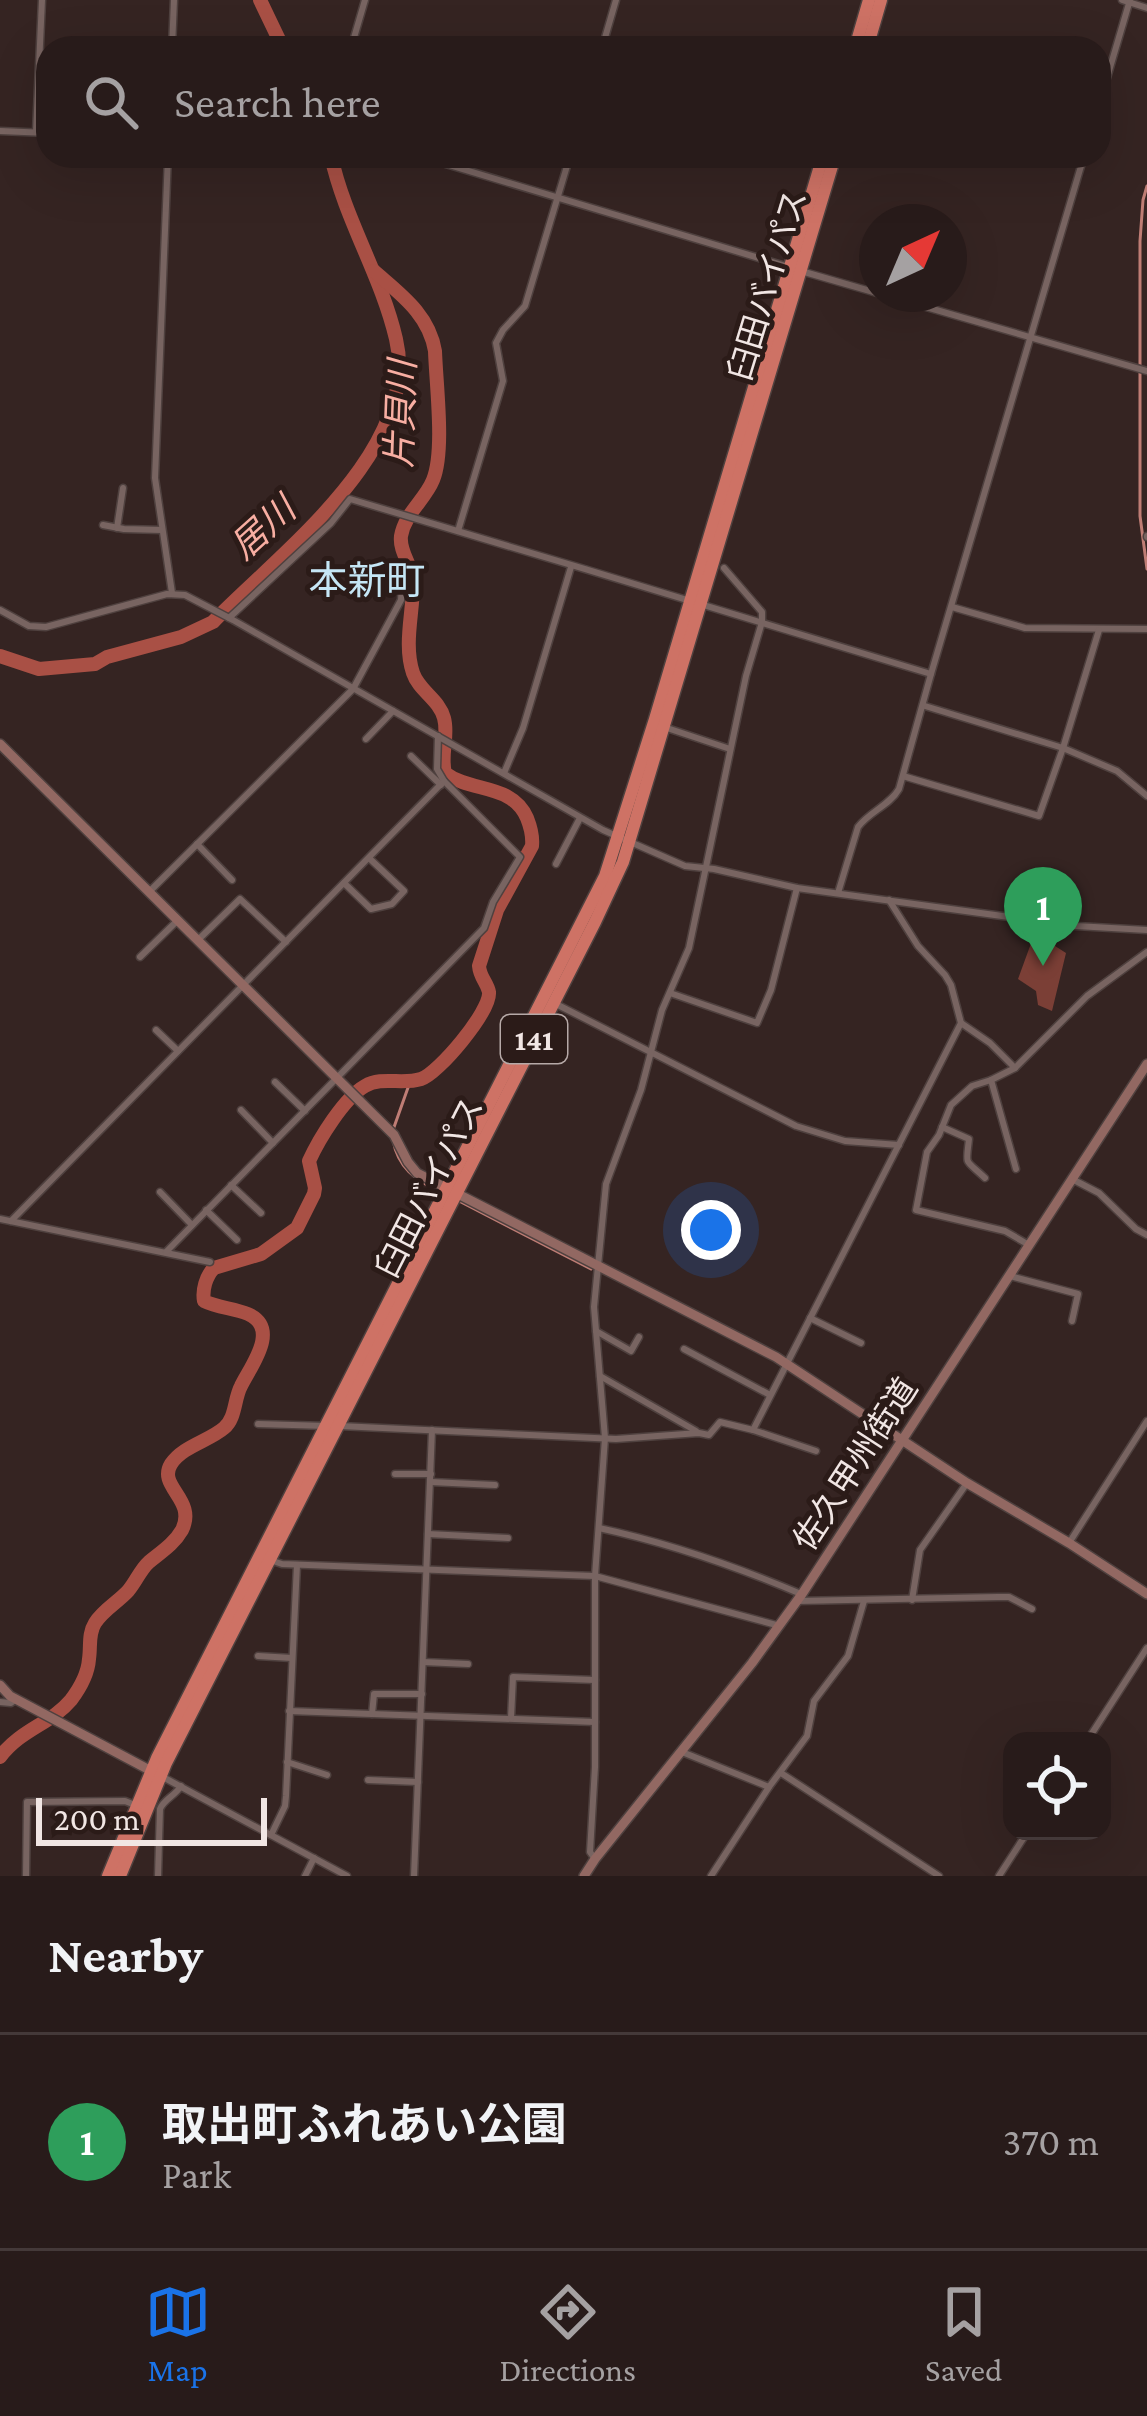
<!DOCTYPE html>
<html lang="en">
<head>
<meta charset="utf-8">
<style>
	:root { --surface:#281b1a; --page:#342827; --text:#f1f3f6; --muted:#a5a1a2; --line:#443939; --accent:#1a73e8 }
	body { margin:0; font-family:"Crimson Pro","Noto Sans JP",serif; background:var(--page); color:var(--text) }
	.controls { position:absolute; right:36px; bottom:36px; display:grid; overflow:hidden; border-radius:24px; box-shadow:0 12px 48px #0002 }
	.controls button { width:108px; height:108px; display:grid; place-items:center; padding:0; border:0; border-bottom:3px solid var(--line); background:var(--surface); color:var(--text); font:60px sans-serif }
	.compass { position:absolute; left:859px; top:204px; width:108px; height:108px; border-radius:50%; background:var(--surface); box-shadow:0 12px 48px #0002; rotate:44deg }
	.scale { position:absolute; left:36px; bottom:30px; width:231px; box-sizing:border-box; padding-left:12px; border:6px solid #f1e6e4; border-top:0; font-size:33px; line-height:42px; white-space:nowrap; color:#f1e6e4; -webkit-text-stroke:9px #2b1b18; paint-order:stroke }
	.you { position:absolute; left:711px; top:1230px; width:42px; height:42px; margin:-30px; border:9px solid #fff; border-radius:50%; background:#1a73e8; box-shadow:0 0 0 18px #1a73e833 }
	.badge { display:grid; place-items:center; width:78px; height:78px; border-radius:50%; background:var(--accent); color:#fff; font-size:39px; font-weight:700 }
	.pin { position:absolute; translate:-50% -99px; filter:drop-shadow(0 3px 6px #0008) }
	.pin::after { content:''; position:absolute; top:63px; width:42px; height:36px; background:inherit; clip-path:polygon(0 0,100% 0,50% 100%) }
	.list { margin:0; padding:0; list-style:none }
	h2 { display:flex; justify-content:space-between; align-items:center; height:156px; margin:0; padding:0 48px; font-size:51px }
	h2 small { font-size:39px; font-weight:400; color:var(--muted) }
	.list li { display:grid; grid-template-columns:78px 1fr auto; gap:36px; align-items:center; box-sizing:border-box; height:216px; padding:0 48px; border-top:3px solid var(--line) }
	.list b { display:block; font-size:45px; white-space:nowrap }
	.list p { margin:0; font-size:39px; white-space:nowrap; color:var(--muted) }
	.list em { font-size:39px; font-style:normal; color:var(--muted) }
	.icon { flex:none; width:66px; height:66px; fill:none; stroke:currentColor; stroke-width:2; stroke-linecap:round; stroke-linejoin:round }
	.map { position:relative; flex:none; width:1147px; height:1876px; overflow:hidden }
	.search { position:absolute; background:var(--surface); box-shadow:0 12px 48px #0002; left:36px; right:36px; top:36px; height:132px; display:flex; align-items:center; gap:30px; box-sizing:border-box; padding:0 42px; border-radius:36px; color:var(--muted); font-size:45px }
	.sheet { height:372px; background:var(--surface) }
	nav { display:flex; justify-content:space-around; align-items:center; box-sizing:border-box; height:168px; border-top:3px solid var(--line); background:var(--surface); font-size:33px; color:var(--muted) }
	nav a { display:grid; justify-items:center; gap:6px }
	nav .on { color:var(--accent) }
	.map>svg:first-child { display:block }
</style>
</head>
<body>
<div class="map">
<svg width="1147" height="1876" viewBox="0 0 1147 1876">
	<rect width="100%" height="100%" fill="#352422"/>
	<!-- green -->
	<polygon fill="#7b3f36" points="1037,927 1060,933 1055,946 1066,953 1052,1011 1038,1005 1036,991 1018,979"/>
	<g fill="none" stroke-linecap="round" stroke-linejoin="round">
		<!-- stream -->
		<g stroke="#bf7d75" stroke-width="3">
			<polyline points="1147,186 1143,200 1140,241 1140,516 1147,569"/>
			<polyline points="393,1130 410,1082"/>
			<path d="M 393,1140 C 398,1168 415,1179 439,1192"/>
			<polyline points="459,1201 591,1269"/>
		</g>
		<!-- river -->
		<g stroke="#a95045" stroke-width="14">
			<polyline points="260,0 283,48"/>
			<path d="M 0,656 L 39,669 L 95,664 L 107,657 L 181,637 L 213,622 C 280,553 422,449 396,339 C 381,275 345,220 331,156"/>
			<path d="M 0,1757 C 21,1729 51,1724 71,1700 C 80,1688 88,1674 89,1659 C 91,1646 88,1634 95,1623 C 103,1610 118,1602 128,1591 C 136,1582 140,1570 149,1562 C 161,1552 174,1544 182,1530 C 197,1499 157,1487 171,1464 C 183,1446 209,1441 224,1428 C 236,1418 234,1399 241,1386 C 250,1367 281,1329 248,1314 C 234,1308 218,1308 204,1301 C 202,1290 206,1276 214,1268 L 261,1254 L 297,1228 L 314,1194 L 315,1188 L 309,1161 C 319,1139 344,1098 365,1086 C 382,1076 402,1085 421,1079 C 438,1074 491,1011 489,992 C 487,982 480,978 479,966 L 497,910 L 532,846 C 533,836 531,828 527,818 C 512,783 471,793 445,773 C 440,755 449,736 444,718 C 439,699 419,691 413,673 C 403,643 414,611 413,580 C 412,565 399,552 401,536 C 405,513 425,500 433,480 C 445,451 436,384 435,351 C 429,314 400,294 374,271"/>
		</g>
		<defs>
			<g id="street">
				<polyline points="1122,0 1147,8"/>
				<polyline points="172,48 174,0"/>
				<polyline points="351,48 365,0"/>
				<polyline points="602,48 616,0"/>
				<polyline points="1099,105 1130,0"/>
				<polyline points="0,131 48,133"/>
				<polyline points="36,132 42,0"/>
				<polyline points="168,156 155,478 172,593"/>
				<polyline points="419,156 789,267"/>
				<polyline points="801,271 877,293"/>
				<polyline points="881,294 1147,371"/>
				<polyline points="103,525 124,529 162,530"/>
				<polyline points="117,528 123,488"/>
				<polyline points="458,531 503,381 496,343 503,330 525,306 570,156"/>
				<polyline points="1147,536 1147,537"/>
				<polyline points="952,607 1025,628 1147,629"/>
				<polyline points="0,610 29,626 46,627 167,594 185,595 233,620 603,830 685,866 714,869 797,888 958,910 1076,926 1147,930"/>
				<path d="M 229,618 L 331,523 L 350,499 C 544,557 737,614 931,674"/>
				<polyline points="925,706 1063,748 1117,771 1147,796"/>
				<polyline points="664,727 730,749"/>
				<polyline points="366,739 393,711"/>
				<polyline points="411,756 441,785"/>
				<polyline points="504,773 523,728 571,567"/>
				<polyline points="903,776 1039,816 1063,748 1099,630"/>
				<polyline points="197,844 232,880"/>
				<polyline points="556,864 580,818"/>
				<polyline points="344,883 371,909 392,904 404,891 369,858"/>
				<polyline points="149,892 353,689 401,600 402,585"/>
				<path d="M 838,893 L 858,827 C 869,812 890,805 899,789 L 931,674 L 1084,156"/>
				<polyline points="889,900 918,946 945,975 951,985 961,1023 990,1043 1015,1068 1087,996 1147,952"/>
				<polyline points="198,940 240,899 286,942"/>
				<polyline points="140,957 178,920"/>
				<polyline points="670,993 757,1023 771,990 797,888"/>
				<polyline points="556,1004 796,1126 845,1141 899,1145"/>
				<polyline points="156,1030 178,1051"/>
				<polyline points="1015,1068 991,1080 1016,1169"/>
				<polyline points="991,1080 972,1086 951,1105 939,1135 927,1152 916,1210 1005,1231 1029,1245"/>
				<polyline points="275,1082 305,1111"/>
				<polyline points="241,1110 273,1143"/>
				<path d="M 942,1127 L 969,1139 C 966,1167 964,1158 985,1178"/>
				<polyline points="1072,1179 1099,1193 1136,1229 1147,1235"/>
				<polyline points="231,1185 261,1213"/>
				<polyline points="160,1192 192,1225"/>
				<polyline points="206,1210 237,1240"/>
				<polyline points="0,1219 210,1262"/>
				<polyline points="11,1221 444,781 437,769 438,736"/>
				<polyline points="166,1252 484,928 493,902 520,857 444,781"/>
				<polyline points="1010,1276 1078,1294 1072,1321"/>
				<polyline points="810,1318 861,1343"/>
				<polyline points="596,1331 631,1351 639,1337"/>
				<polyline points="684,1349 770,1395"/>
				<polyline points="600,1376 696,1431"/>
				<polyline points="258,1424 327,1426"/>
				<polyline points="340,1426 616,1439 699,1433 709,1435 720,1422 753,1430 961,1023"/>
				<polyline points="753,1430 816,1451"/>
				<polyline points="395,1474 431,1474"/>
				<polyline points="431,1482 495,1485"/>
				<path d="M 599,1528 C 669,1543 735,1566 801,1594"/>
				<polyline points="428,1534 508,1538"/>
				<polyline points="1069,1543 1147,1421"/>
				<polyline points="273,1561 282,1564 595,1576 780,1626"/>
				<polyline points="912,1600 920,1550 967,1483"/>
				<polyline points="797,1601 998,1597 1009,1597 1032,1609"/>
				<polyline points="258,1656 292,1658"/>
				<polyline points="423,1662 468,1664"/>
				<polyline points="0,1702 11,1703 16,1699"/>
				<polyline points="289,1711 595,1722"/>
				<polyline points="372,1714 374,1694 422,1694"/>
				<polyline points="511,1718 513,1677 595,1680"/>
				<polyline points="1087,1741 1147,1648"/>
				<polyline points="682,1752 769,1787"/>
				<polyline points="287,1762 327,1775"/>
				<polyline points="781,1773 939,1876"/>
				<polyline points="161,1776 347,1876"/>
				<polyline points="368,1780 418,1782"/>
				<polyline points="271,1835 285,1806 286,1796 297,1565"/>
				<polyline points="595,1859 590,1852 595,1767 595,1576 605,1438 594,1307 606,1184 641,1090 662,1010 689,948 746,676 762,622 762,612 724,568"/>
				<polyline points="26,1876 27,1802 125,1801 135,1805"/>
				<path d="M 158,1876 L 160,1809 C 164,1799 175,1796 181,1786"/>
				<polyline points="305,1876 314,1858"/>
				<polyline points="414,1876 432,1430"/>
				<polyline points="711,1876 769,1787 807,1736 814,1701 848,1656 864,1601"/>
				<polyline points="999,1876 1028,1831"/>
			</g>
			<g id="secondary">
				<polyline points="0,744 394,1135 408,1162 417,1173 776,1357 967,1483 1069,1543 1147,1594"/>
				<polyline points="0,1685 10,1696 157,1774"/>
				<polyline points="584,1876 595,1859 752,1663 802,1594 1147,1064"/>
			</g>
			<g id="highway">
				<polyline points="855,48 869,0"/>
				<polyline points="867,48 881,0"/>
				<polyline points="108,1876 157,1758 605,876 655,719 823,156"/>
				<polyline points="120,1876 166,1763 595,922 623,862 835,156"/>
			</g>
		</defs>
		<!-- street casing -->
		<use href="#street" stroke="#4f413f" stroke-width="9"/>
		<!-- secondary casing -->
		<use href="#secondary" stroke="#4f413f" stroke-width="12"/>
		<!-- highway casing -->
		<use href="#highway" stroke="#4f413f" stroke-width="15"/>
		<!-- street -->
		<use href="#street" stroke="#786461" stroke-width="6"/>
		<!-- secondary -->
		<use href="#secondary" stroke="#926862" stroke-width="9"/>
		<!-- highway -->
		<use href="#highway" stroke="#ce7265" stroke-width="12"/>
	</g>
	<g text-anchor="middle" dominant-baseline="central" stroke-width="10" stroke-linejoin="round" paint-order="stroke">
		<!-- shield labels -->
		<rect fill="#2b1b18" stroke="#b6a9a7" stroke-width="3" x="501" y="1015" width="66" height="48" rx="9"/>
		<g font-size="30" font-weight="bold" fill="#f1e6e4">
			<text x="534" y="1039">141</text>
		</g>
		<!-- street labels -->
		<g font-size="33" fill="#f1e6e4" stroke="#2b1b18">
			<text transform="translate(767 285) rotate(-73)">臼田バイパス</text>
			<text transform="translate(429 1187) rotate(-63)">臼田バイパス</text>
			<text transform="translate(855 1464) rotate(-57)">佐久甲州街道</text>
		</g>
		<!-- water labels -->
		<g font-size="36" font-style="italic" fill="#f8aea2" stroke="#2b1b18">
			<text transform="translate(401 414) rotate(-88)">片貝川</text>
			<text transform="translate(263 528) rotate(-42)">居川</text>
		</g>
		<!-- quarter labels -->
		<g font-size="39" fill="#c5e6f5" stroke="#2b1b18">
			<text x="367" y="580">本新町</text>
		</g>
	</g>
</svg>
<div class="controls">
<button><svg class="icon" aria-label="locate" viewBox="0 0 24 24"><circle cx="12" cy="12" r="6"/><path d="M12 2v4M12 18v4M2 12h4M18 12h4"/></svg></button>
</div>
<svg class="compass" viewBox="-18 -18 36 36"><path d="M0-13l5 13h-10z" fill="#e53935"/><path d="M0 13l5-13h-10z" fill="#a5a1a2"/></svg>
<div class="scale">200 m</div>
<div class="you"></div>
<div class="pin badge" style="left:1043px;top:966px;background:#2e9e5b">1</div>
<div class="search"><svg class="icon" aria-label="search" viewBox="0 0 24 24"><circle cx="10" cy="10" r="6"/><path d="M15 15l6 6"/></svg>Search here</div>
</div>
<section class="sheet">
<h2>Nearby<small></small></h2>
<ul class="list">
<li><span class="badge" style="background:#2e9e5b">1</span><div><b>取出町ふれあい公園</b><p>Park</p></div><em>370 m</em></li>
</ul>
</section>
<nav>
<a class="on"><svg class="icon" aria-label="map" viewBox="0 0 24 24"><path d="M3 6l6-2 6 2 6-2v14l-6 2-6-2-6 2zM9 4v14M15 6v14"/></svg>Map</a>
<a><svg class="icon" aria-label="directions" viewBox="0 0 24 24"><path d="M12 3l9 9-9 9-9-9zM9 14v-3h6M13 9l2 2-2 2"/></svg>Directions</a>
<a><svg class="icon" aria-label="saved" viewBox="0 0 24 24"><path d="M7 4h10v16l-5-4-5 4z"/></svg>Saved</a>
</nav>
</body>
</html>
